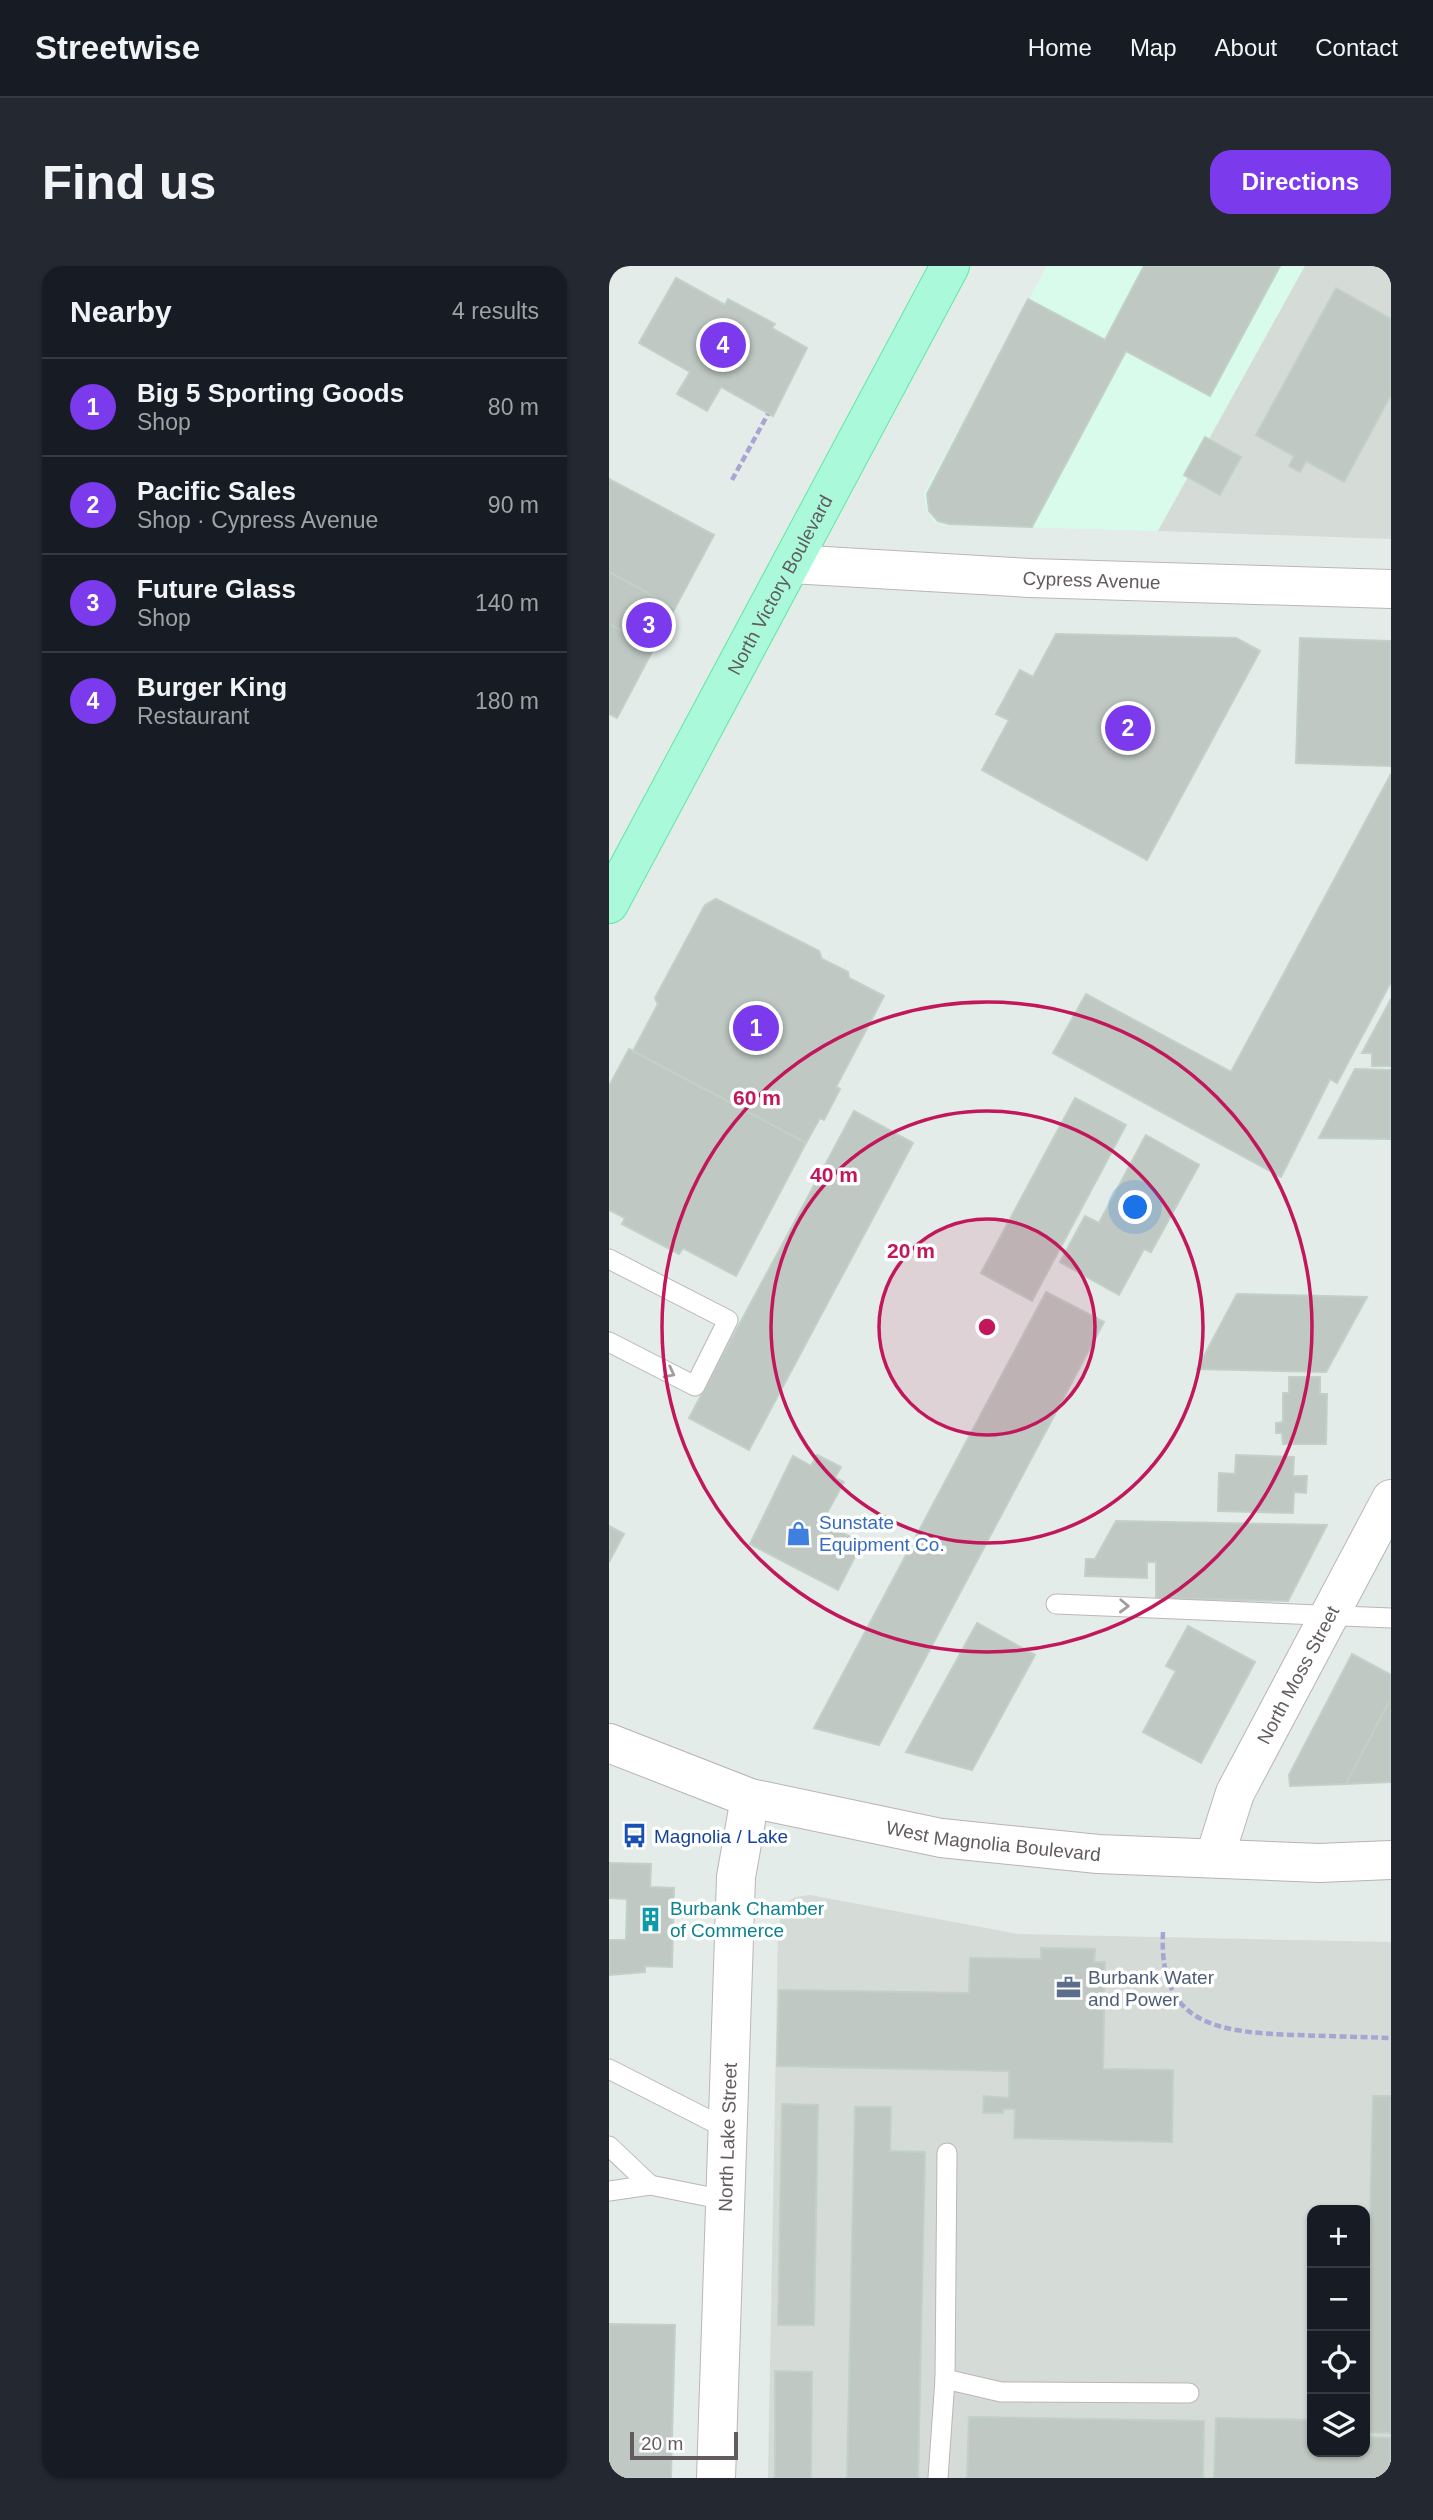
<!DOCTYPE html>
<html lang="en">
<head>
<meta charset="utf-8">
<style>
	:root { --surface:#171b24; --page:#242831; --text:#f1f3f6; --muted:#9ea1a6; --line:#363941; --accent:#7c3aed }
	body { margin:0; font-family:Helvetica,sans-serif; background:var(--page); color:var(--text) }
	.controls { position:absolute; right:21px; bottom:21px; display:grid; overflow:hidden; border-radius:14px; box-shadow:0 2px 5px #0004 }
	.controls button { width:63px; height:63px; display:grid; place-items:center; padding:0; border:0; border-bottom:2px solid var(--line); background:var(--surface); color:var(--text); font:35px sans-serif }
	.scale { position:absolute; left:21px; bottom:18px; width:108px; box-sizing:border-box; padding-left:7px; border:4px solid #625b60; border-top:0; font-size:19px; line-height:24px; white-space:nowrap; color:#625b60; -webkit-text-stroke:5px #fff; paint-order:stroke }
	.you { position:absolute; left:527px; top:942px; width:24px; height:24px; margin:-18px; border:5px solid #fff; border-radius:50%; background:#1a73e8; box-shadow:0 0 0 10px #1a73e833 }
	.badge { display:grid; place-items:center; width:46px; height:46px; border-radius:50%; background:var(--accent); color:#fff; font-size:23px; font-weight:700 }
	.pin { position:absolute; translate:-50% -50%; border:4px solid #fff; box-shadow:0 2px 7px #0006 }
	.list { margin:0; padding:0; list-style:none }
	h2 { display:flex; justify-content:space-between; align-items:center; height:91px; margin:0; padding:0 28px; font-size:30px }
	h2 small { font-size:23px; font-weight:400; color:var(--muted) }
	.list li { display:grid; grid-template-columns:46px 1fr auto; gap:21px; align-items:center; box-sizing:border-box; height:98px; padding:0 28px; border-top:2px solid var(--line) }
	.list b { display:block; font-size:26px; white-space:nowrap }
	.list p { margin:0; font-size:23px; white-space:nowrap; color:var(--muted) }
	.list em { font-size:23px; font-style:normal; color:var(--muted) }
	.icon { flex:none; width:38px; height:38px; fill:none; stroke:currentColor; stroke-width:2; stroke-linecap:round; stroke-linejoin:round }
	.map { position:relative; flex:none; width:782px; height:2212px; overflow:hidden; border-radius:21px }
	header { display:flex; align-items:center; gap:42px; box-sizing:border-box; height:98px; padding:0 35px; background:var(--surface); border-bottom:2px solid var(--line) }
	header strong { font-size:33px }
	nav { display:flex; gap:38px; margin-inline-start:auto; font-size:24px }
	.intro { display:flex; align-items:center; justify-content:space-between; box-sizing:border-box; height:168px; padding:0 42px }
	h1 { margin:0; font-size:49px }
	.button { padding:18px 32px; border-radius:21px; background:var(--accent); color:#fff; font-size:24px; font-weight:700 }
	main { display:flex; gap:42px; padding:0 42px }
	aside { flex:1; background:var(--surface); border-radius:21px; box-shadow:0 2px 5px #0004 }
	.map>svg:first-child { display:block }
</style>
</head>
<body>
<header>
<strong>Streetwise</strong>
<nav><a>Home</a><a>Map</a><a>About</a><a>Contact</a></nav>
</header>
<div class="intro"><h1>Find us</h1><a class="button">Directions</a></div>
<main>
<aside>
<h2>Nearby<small>4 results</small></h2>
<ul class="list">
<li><span class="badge">1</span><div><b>Big 5 Sporting Goods</b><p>Shop</p></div><em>80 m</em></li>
<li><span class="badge">2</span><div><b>Pacific Sales</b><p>Shop · Cypress Avenue</p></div><em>90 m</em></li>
<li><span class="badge">3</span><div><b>Future Glass</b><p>Shop</p></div><em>140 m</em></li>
<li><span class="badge">4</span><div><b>Burger King</b><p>Restaurant</p></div><em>180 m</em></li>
</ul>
</aside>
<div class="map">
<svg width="782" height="2212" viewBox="0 0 782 2212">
	<rect width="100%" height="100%" fill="#e3ece8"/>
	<!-- commercial -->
	<polygon fill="#d9fbeb" points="438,0 696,0 549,265 336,259 326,256 318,246 315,228"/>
	<!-- industrial -->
	<g fill="#d5dbd7" fill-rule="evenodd">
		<polygon points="696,0 782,0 782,273 549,265"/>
		<path d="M 201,1629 L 409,1668 L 782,1676 L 782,2212 L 159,2212 L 169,1665 L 174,1639 L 186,1631 ZM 703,1944 L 756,1944 L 756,2186 L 703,2186 Z"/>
	</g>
	<!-- building -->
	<g fill="#bfc8c2" stroke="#c1d1c8" stroke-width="2">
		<polygon points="535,0 671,0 601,130 517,85 423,261 340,258 329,255 320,245 318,228 419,33 496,74"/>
		<polygon points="67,12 116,39 119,33 166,58 163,62 198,82 164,150 112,121 98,145 68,128 81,106 30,77"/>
		<polygon points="727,22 782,53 782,129 735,216 697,195 691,206 680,200 685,190 647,169"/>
		<polygon points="596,171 632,191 611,229 575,209"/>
		<polygon points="0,213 105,269 66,342 0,306"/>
		<polygon points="0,306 66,342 45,382 0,358"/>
		<polygon points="0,358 45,382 8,452 0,448"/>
		<polygon points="447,368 627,372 651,385 538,594 373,504 400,454 387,448 411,404 424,411"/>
		<polygon points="691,372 782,375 782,500 687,497"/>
		<polygon points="782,508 782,716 728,817 721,813 672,911 444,787 477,728 622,806"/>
		<polygon points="107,633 210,685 213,693 239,706 240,712 275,730 227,821 231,823 215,854 211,852 197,877 24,785 49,738 46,732 96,639"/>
		<polygon points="782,733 782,800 763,800 763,787 753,787"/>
		<polygon points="20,783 197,877 127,1010 74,982 70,988 13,958 16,952 0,944 0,820"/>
		<polygon points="746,803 782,804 782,873 710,872"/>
		<polygon points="466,832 517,859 423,1035 372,1007"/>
		<polygon points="245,845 304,877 140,1184 80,1152"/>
		<polygon points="537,869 590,899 542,986 535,983 510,1029 451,996 476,950 490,957"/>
		<polygon points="437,1026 495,1056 270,1479 205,1462"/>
		<polygon points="628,1028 758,1031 717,1106 588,1103"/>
		<polygon points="680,1111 711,1111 711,1128 718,1128 717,1178 674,1178 673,1167 667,1167 667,1157 674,1156 674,1127 680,1127"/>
		<polygon points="208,1189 232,1201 226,1212 235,1216 213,1256 253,1277 229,1324 141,1278 184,1190 202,1200"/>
		<polygon points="627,1189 685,1191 684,1210 698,1210 697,1227 685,1226 684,1247 609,1245 610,1207 626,1208"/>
		<polygon points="507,1255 718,1259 679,1335 547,1332 547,1296 538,1296 538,1312 476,1310 477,1293 486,1293"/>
		<polygon points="0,1260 15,1268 0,1296"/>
		<polygon points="368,1357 426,1389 363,1504 297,1486"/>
		<polygon points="579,1360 646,1396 592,1497 534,1466 567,1405 557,1400"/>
		<polygon points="743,1388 782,1409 782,1432 737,1518 681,1520 680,1509"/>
		<polygon points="782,1432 782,1516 737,1518"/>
		<polygon points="0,1597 42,1598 41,1621 65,1622 63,1701 36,1700 36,1706 0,1709 0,1674 17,1674 18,1633 0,1632"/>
		<polygon points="432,1682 486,1683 485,1696 496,1696 494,1803 564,1804 563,1876 405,1872 406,1843 394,1843 394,1847 374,1847 375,1830 400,1832 400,1805 168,1800 170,1724 360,1727 361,1692 432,1693"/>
		<polygon points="764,1830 782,1830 782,2167 756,2166 756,2171 781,2172 782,2212 605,2212 607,2152 703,2154 703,2186 756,2186 756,2155"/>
		<polygon points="173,1838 209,1839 205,2059 169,2059"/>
		<polygon points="246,1841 282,1841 281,1885 316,1886 309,2212 238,2212"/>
		<polygon points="0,2058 66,2059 62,2212 0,2212"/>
		<polygon points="166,2105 203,2106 202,2212 166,2212"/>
		<polygon points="360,2151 595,2155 594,2212 358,2212"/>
	</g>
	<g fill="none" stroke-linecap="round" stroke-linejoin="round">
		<defs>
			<g id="service">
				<polyline points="0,993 119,1054 86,1120 0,1076"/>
				<polyline points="447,1338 782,1352"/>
				<polyline points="0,1803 118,1863"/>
				<polyline points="0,1880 41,1919"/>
				<polyline points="338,1887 336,2113 392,2126 580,2127"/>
				<polyline points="0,1925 41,1919 116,1934"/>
				<polyline points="329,2212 336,2113"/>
			</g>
			<g id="minor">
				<path id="s1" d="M 182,298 L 421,312 L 782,323"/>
				<path id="s2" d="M 606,1590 L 626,1527 L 782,1233"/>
			</g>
			<g id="tertiary">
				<path id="s3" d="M 107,2212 L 127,1611 L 141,1532"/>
			</g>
			<g id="secondary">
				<path id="s4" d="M 0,1477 L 141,1532 L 332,1572 L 489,1588 L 710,1597 L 782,1594"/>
			</g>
			<g id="primary">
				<path id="s5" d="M 0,638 L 341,0"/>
			</g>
		</defs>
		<!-- service casing -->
		<use href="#service" stroke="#bcb5b9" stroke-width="21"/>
		<!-- minor casing -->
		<use href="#minor" stroke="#bcb5b9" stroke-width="40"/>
		<!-- tertiary casing -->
		<use href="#tertiary" stroke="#bcb5b9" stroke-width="40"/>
		<!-- secondary casing -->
		<use href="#secondary" stroke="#b9b2b7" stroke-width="40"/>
		<!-- primary casing -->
		<use href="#primary" stroke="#62e7a3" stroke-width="40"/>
		<!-- path -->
		<g stroke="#a6a5d3" stroke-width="4.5" stroke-dasharray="7 3.5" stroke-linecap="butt">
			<polyline points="123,214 159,148"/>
			<path d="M 554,1666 C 549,1760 610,1766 686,1769 C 718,1770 750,1771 782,1772"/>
		</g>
		<!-- service -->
		<use href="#service" stroke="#fff" stroke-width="19"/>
		<!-- minor -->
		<use href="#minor" stroke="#fff" stroke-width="38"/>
		<!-- tertiary -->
		<use href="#tertiary" stroke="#fff" stroke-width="38"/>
		<!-- secondary -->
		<use href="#secondary" stroke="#fff" stroke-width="38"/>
		<!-- primary -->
		<use href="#primary" stroke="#abf9db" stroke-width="38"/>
	</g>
	<!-- one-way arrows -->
	<defs><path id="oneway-chevron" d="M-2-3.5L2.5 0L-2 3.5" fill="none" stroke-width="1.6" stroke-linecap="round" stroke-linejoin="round" transform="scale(1.75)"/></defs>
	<g stroke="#a19da0">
		<use href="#oneway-chevron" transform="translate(61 1107) rotate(27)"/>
		<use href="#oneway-chevron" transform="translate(515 1340) rotate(2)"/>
	</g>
	<!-- distance rings -->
	<circle cx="378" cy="1061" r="108" fill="#c2185b" fill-opacity=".12"/>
	<g fill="none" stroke="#c2185b" stroke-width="3.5">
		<circle cx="378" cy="1061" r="108"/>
		<circle cx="378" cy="1061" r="216"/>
		<circle cx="378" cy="1061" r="325"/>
	</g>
	<!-- icons -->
	<defs>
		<symbol id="shop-bare" viewBox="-9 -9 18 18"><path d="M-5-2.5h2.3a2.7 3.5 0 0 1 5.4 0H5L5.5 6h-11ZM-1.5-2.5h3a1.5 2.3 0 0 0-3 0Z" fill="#3f7fe0" stroke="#fff" stroke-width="2.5" paint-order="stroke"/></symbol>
		<symbol id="bus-bare" viewBox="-9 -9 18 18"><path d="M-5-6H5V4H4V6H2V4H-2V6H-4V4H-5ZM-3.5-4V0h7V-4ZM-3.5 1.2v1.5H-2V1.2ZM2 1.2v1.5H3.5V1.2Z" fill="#1a4fb4" stroke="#fff" stroke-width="2.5" paint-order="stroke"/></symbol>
		<symbol id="building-bare" viewBox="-9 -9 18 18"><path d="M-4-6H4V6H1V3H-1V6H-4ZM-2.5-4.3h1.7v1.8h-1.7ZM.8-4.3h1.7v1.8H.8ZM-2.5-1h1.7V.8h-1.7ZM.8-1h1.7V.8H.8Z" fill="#0f9aa8" stroke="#fff" stroke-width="2.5" paint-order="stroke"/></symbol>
		<symbol id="office-bare" viewBox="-9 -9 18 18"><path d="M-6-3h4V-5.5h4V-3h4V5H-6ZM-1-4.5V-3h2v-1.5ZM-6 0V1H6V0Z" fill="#5c6f8a" stroke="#fff" stroke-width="2.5" paint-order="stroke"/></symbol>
	</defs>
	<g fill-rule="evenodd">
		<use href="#shop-bare" x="172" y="1250" width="35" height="35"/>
		<use href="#bus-bare" x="8" y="1552" width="35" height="35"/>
		<use href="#building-bare" x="24" y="1636" width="35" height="35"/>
		<use href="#office-bare" x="442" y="1704" width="35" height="35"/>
	</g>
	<g text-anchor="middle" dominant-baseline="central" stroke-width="7" stroke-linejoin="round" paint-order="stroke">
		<!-- street labels -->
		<g font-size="19" fill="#625b60" stroke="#fff">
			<text stroke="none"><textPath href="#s1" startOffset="301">Cypress Avenue</textPath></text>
			<text stroke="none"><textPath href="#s5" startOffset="362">North Victory Boulevard</textPath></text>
			<text stroke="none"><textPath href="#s2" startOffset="200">North Moss Street</textPath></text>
			<text stroke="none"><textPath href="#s4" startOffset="399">West Magnolia Boulevard</textPath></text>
			<text stroke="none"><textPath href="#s3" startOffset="341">North Lake Street</textPath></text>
		</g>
		<!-- shop labels -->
		<g font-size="19" fill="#366cbe" stroke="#fff" text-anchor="start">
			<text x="210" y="1256">Sunstate<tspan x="210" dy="22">Equipment Co.</tspan></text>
		</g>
		<!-- transit labels -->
		<g font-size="19" fill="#164399" stroke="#fff" text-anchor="start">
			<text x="45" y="1570">Magnolia / Lake</text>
		</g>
		<!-- culture labels -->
		<g font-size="19" fill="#0d838f" stroke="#fff" text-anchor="start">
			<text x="61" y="1642">Burbank Chamber<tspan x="61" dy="22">of Commerce</tspan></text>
		</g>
		<!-- service labels -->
		<g font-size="19" fill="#4e5e75" stroke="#fff" text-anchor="start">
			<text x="479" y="1711">Burbank Water<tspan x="479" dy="22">and Power</tspan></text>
		</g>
	</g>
	<circle cx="378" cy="1061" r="10" fill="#c2185b" stroke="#fff" stroke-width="3.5"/>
	<g font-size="21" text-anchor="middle" font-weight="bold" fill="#c2185b" stroke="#fff" stroke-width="7" stroke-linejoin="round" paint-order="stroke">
		<text x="148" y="839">60 m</text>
		<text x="225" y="916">40 m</text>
		<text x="302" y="992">20 m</text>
	</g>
</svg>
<div class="controls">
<button>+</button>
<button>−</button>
<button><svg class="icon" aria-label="locate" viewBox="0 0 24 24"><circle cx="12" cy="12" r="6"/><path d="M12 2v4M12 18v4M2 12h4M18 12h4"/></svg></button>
<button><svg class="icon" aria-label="layers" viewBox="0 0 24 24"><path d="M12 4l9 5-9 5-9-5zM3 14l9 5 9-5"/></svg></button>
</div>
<div class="scale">20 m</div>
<div class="you"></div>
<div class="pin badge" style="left:147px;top:762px">1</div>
<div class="pin badge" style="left:519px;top:462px">2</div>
<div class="pin badge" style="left:40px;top:359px">3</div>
<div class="pin badge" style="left:114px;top:79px">4</div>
</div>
</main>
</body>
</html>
